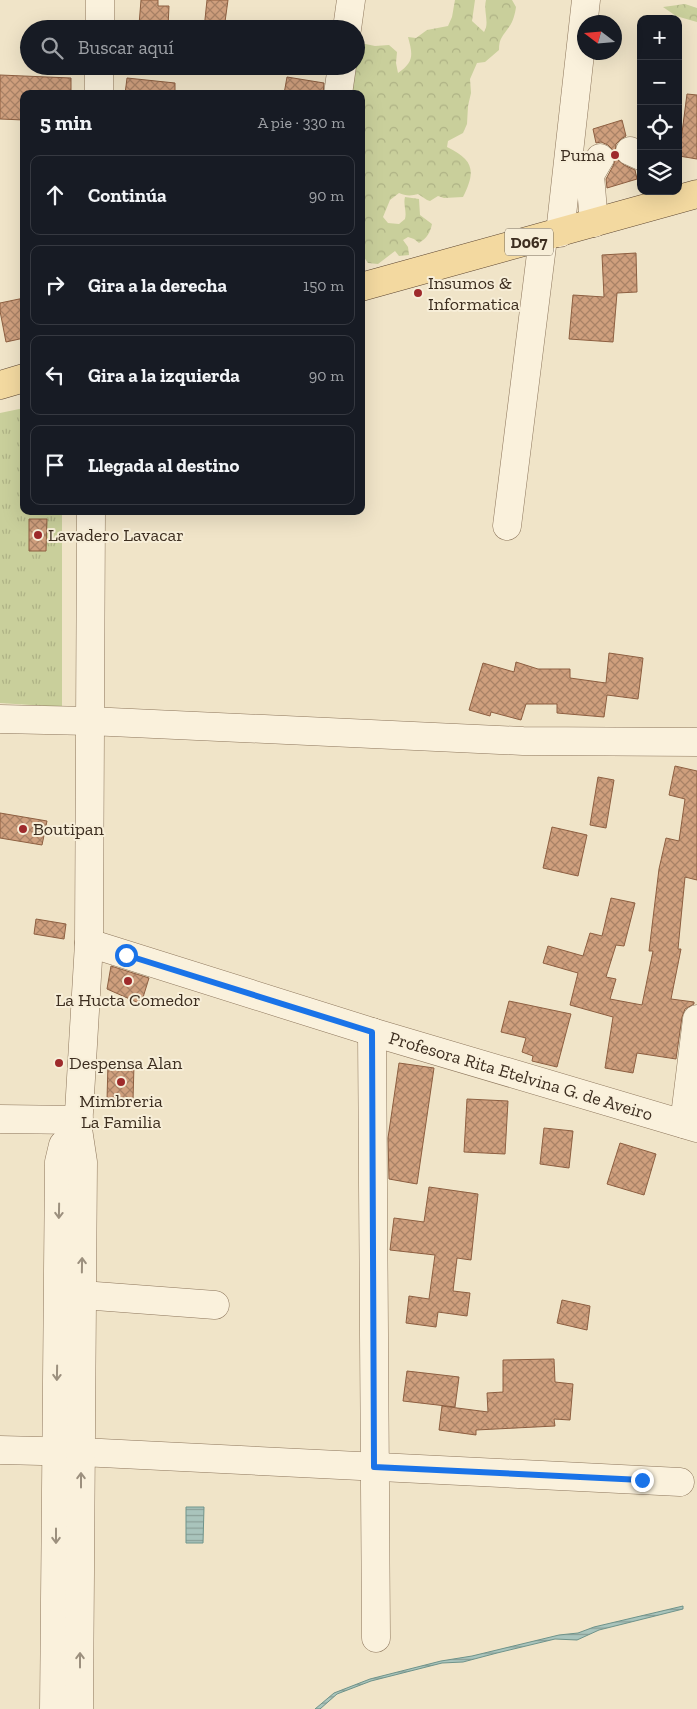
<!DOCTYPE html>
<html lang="es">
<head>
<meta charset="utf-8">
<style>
	:root { --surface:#171b24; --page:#242831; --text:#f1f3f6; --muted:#9ea1a6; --line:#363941 }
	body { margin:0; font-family:"Zilla Slab",serif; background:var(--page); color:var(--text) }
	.controls { position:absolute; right:15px; top:15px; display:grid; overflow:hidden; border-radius:10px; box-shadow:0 5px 20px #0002 }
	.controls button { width:45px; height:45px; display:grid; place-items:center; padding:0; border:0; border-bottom:1px solid var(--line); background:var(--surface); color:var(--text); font:25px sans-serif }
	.compass { position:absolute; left:577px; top:15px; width:45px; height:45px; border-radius:50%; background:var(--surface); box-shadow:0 5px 20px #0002; rotate:286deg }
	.stop { position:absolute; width:15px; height:15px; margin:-11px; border:4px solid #1a73e8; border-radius:50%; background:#fff }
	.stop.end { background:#1a73e8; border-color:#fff; box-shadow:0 1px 5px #0008 }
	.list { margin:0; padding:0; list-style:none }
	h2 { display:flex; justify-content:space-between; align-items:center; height:65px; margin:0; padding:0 20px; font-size:21px }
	h2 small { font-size:16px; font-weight:400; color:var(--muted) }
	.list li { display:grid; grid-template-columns:32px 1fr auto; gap:15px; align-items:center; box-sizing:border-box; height:80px; margin:0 10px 10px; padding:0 10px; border:1px solid var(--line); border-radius:10px }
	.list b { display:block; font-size:19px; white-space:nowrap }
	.list em { font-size:16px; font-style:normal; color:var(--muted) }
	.icon { flex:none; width:28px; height:28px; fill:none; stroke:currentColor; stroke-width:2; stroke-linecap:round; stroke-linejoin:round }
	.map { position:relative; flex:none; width:697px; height:1709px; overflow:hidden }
	.search { position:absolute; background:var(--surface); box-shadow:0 5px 20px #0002; left:20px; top:20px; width:345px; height:55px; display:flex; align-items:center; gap:12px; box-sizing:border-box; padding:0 18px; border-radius:28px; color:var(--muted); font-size:19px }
	.panel { position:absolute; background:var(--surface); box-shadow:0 5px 20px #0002; left:20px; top:90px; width:345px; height:425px; border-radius:10px }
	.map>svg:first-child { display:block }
</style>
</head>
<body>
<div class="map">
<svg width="697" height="1709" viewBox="0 0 697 1709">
	<defs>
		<pattern id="grass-tufts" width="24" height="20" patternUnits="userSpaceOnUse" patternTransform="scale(1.25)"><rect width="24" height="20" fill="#c9cf9b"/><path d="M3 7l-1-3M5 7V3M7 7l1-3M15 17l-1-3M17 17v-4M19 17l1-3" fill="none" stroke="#aeb285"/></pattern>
		<pattern id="forest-crowns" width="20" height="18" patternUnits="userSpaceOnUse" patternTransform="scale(1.25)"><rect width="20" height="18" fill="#c9cf9b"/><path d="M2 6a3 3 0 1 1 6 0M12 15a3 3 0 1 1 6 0" fill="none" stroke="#aeb285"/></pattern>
		<pattern id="water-rules" width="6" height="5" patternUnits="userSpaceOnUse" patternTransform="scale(1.25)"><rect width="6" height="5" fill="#a9c4bc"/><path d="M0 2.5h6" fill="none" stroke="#8ba098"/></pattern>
		<pattern id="building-cross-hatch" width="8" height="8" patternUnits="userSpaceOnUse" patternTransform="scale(1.25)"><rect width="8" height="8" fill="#cf9f7d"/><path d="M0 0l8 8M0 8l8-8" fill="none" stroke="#a98266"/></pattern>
	</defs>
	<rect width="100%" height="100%" fill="#f0e4c8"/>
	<!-- grass -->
	<polygon fill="url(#grass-tufts)" points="24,408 24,511 62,511 62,707 0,703 0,413"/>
	<!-- forest -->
	<g fill="url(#forest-crowns)">
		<path d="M 455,0 L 475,0 L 472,21 L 484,32 C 490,23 483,11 486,0 L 512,0 L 516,7 C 515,14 513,22 509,27 C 503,36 499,38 499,50 L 485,62 L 477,63 L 470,79 L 471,93 L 468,106 L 467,124 L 463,133 L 448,141 L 447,147 C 474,160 476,171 463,197 L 444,198 L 438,196 L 430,201 L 427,200 L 418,194 C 412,196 405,196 399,193 L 390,200 L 383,217 L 388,223 L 399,224 L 405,219 C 407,211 403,205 405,197 L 419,199 L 420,215 L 432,224 C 430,233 427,238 419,243 L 414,239 L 408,237 L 403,240 L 408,247 L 409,255 L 399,256 L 395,251 L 378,264 L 368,263 L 361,253 L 361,94 L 325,94 L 328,66 L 356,66 L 356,42 L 375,46 L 389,45 L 397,52 L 396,63 L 398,73 C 414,62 413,55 408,37 L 416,38 L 427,30 L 448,26 L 452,17 Z"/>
		<polygon points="685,4 697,8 697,22 676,16 663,7"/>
	</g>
	<!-- water -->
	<g fill="url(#water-rules)" stroke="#6f938a">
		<polygon points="186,1507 204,1507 203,1543 186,1543"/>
		<polygon points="683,1606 683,1609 599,1630 577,1640 555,1639 497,1653 463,1662 442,1663 371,1681 337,1694 320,1709 315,1709 334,1693 370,1679 441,1661 472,1656 559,1635 578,1633 594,1627"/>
	</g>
	<!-- building -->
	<g fill="url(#building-cross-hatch)" stroke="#8d5f41">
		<polygon points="141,0 158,0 158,6 169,6 168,27 139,25"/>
		<polygon points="207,0 228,0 224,29 204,29"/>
		<polygon points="0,75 71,78 71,94 24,94 24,120 0,119"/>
		<polygon points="287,77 324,83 323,94 284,94"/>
		<polygon points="127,78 175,83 175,94 125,94"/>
		<polygon points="687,94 697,95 697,159 679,156"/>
		<polygon points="622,120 626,136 621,139 616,144 615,153 618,160 624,165 635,170 637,179 607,188 606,179 613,166 616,158 614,151 608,145 601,142 596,143 593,129"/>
		<polygon points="636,253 637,292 617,293 613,342 569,339 573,295 604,297 602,255"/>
		<polygon points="24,298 24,338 6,342 0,311 0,303"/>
		<polygon points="29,519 47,519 46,551 29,551"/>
		<polygon points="609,653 643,658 638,699 607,695 604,717 557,713 557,704 526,704 521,720 491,712 490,716 469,710 483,663 514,672 516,662 538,669 570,669 570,678 606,683"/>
		<polygon points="675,766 697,771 697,880 685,877 678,949 681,949 671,999 694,1002 694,1004 685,1009 682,1017 676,1059 637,1053 633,1073 605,1068 613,1017 570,1005 578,973 543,963 548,946 583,956 590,933 602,936 611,898 635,903 624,946 616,945 606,977 616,979 610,999 642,1005 653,951 649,951 659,869 666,838 679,841 685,799 669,795"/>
		<polygon points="598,777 614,780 606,828 590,825"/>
		<polygon points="0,813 47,821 42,845 0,838"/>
		<polygon points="552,827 587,835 578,876 543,868"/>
		<polygon points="36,919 66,924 64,939 34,934"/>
		<polygon points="111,966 149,978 141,1004 107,989"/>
		<polygon points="509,1001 571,1014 557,1067 532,1061 533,1056 522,1052 526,1038 501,1032"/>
		<polygon points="108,1063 134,1064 133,1101 107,1100"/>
		<polygon points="399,1063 434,1068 417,1184 389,1179 388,1138"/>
		<polygon points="467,1099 508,1101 505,1154 464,1152"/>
		<polygon points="544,1128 573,1131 569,1168 540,1164"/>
		<polygon points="620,1143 656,1154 644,1195 607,1184"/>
		<polygon points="429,1187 478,1194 471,1260 457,1258 453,1291 470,1293 467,1316 438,1312 436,1327 406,1323 409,1296 429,1299 435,1255 390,1250 394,1218 424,1222"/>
		<polygon points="562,1300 590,1306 587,1330 557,1323"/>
		<polygon points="554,1359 555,1382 573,1384 570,1420 554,1419 555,1426 476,1430 476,1435 439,1430 442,1406 488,1412 487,1393 503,1392 503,1360"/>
		<polygon points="407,1371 459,1377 455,1407 403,1401"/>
	</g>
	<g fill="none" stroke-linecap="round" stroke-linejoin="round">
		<defs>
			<g id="minor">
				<polyline points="100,29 100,0"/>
				<polyline points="347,29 351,0"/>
				<polyline points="99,94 99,66"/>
				<polyline points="338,94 342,66"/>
				<polyline points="630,151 641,156"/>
				<polyline points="594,223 590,175 600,158"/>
				<polyline points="560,233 586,0"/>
				<polyline points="507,526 543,238"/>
				<polyline points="0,719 89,721 523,741 697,742"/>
				<path id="s1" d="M 89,943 L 372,1032 L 697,1128"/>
				<polyline points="372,1032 376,1638"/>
				<polyline points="0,1119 79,1120"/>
				<polyline points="684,1124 697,1019"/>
				<polyline points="82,1295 215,1305"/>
				<polyline points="0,1450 81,1452 680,1482"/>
				<polyline points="54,1709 59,1162 63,1145 78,1129"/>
				<polyline points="79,1709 83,1162 78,1129 89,943 91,511"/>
			</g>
			<g id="major">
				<polyline points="361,287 697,194"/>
				<polyline points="0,385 24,378"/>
			</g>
		</defs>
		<!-- minor casing -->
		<use href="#minor" stroke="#8d765c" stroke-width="29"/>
		<!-- major casing -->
		<use href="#major" stroke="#5b4430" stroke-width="29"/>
		<!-- minor -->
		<use href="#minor" stroke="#faf1dc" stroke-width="28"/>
		<!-- major -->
		<use href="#major" stroke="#f3d9a0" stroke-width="28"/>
	</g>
	<!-- one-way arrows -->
	<defs><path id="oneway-shaft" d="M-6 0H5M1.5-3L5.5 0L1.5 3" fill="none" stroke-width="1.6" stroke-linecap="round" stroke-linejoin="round" transform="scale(1.25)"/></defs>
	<g stroke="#9c907e">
		<use href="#oneway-shaft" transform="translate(59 1211) rotate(91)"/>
		<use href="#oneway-shaft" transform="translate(82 1265) rotate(-89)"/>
		<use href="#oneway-shaft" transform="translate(57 1373) rotate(91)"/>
		<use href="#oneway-shaft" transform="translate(81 1480) rotate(-90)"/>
		<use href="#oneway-shaft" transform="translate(56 1536) rotate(90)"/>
		<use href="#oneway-shaft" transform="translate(80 1660) rotate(-90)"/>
	</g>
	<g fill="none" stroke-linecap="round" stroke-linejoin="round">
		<!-- route -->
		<polyline stroke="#1a73e8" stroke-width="6" points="126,955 372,1032 374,1467 642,1480"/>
	</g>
	<!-- markers -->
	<g fill="#9e2a2b" stroke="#f7eed8" stroke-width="2">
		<circle cx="615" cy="155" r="5"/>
		<circle cx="418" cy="293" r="5"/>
		<circle cx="38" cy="535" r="5"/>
		<circle cx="23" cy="829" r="5"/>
		<circle cx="128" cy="981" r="5"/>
		<circle cx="59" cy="1063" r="5"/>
		<circle cx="121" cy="1082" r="5"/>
	</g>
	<g text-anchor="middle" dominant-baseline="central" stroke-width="4" stroke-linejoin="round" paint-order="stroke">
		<!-- shield labels -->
		<rect fill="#f7eed8" stroke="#756857" stroke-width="1" x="505" y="228.5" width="48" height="27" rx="4"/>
		<g font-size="16" font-weight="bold" fill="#3d2e20">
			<text x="529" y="242">D067</text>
		</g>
		<!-- poi labels -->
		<g font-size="18" fill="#3d2e20" stroke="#f7eed8" text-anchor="start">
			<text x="605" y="155" text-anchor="end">Puma</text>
			<text x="428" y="283">Insumos &amp;<tspan x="428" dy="21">Informatica</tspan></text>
			<text x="48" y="535">Lavadero Lavacar</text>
			<text x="33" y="829">Boutipan</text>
			<text x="128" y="1000" text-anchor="middle">La Hucta Comedor</text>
			<text x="69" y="1063">Despensa Alan</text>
			<text x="121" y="1101" text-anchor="middle">Mimbreria<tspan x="121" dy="21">La Familia</tspan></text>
		</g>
		<!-- street labels -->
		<g font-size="18" fill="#3d2e20" stroke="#f7eed8">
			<text stroke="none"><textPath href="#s1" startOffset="452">Profesora Rita Etelvina G. de Aveiro</textPath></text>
		</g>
	</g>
</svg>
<div class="controls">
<button>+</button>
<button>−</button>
<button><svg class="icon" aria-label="locate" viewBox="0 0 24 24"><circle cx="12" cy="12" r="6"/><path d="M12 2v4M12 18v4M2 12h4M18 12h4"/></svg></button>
<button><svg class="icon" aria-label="layers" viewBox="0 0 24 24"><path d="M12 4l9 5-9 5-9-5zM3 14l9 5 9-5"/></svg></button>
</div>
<svg class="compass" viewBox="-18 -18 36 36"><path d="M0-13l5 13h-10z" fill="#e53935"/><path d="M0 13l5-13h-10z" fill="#9ea1a6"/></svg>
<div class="stop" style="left:126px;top:955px"></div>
<div class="stop end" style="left:642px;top:1480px"></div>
<div class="search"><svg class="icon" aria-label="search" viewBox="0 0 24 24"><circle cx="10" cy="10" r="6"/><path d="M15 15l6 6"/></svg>Buscar aquí</div>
<section class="panel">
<h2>5 min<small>A pie · 330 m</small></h2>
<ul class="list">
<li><svg class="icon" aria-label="ahead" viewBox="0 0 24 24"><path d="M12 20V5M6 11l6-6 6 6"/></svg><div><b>Continúa</b></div><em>90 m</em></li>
<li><svg class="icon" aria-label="right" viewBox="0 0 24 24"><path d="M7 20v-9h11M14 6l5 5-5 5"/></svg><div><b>Gira a la derecha</b></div><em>150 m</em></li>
<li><svg class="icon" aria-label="left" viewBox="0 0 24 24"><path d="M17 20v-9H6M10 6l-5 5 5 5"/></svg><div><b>Gira a la izquierda</b></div><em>90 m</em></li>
<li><svg class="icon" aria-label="arrive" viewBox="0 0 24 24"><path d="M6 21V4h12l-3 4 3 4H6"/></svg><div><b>Llegada al destino</b></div></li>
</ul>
</section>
</div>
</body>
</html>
